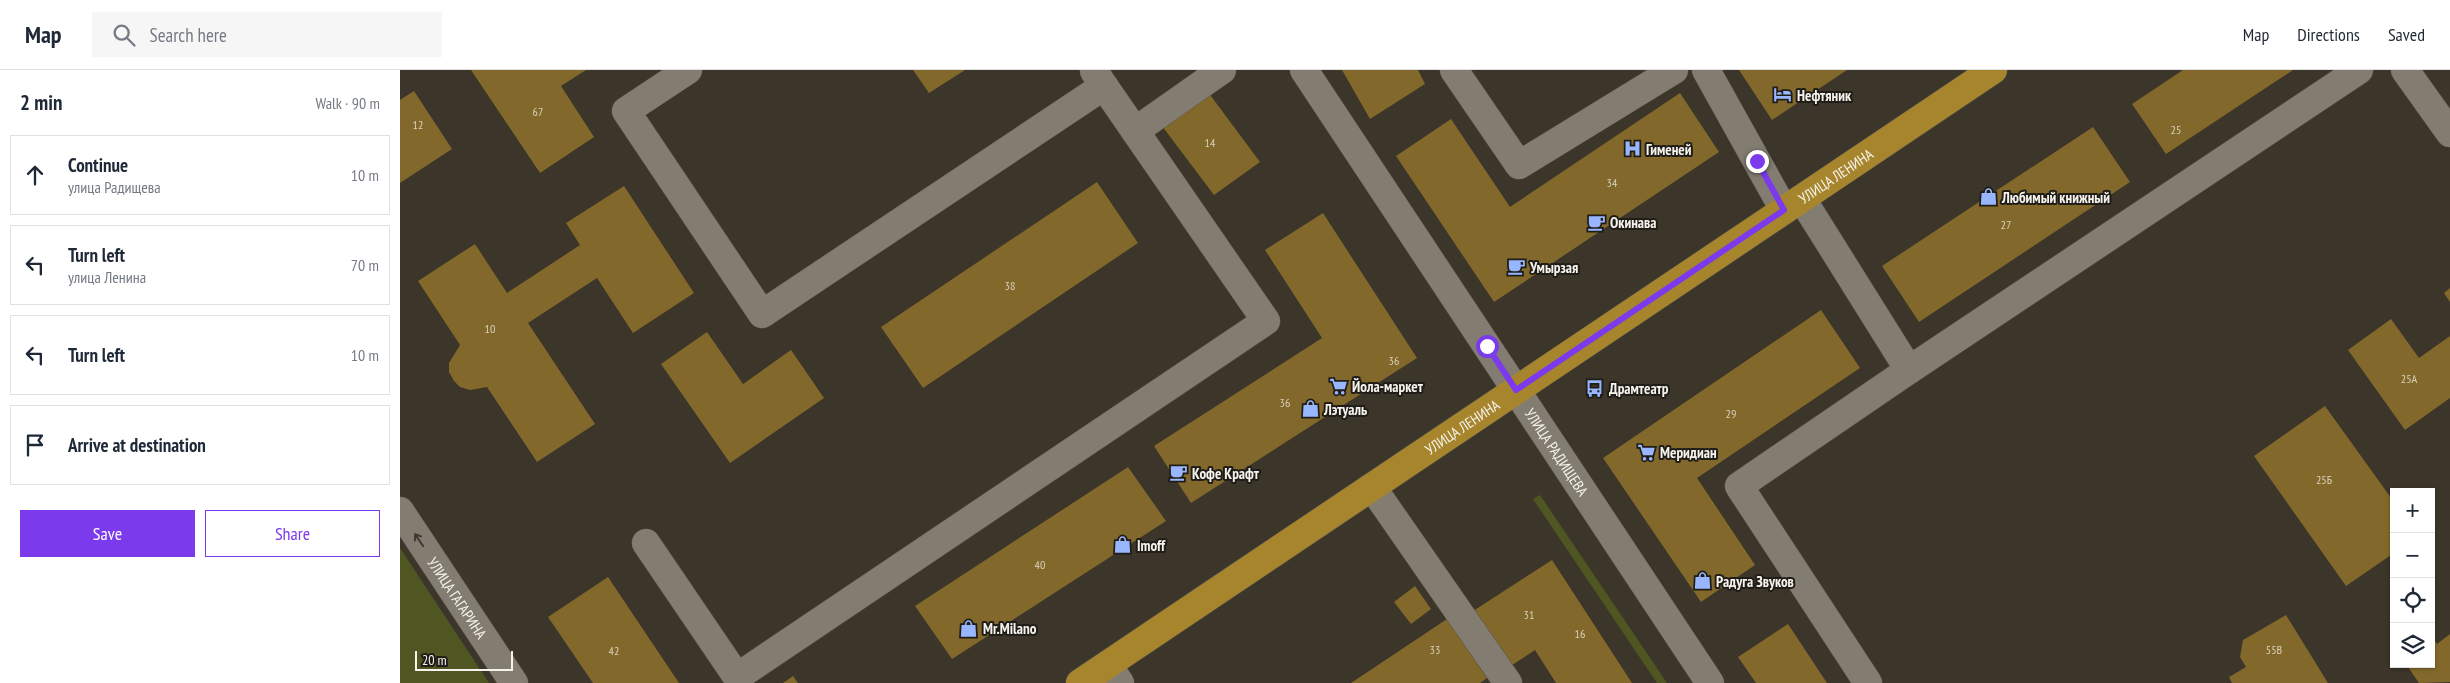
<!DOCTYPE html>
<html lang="en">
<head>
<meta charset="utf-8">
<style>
	:root { --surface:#fff; --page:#f6f6f7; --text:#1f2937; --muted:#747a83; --line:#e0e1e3; --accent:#7c3aed }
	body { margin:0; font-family:"PT Sans Narrow",sans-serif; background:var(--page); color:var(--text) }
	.controls { position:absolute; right:15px; bottom:15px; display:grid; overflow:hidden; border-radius:0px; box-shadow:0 1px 4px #0004 }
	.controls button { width:45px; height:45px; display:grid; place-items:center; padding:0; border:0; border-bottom:1px solid var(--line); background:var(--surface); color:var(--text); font:25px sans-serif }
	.scale { position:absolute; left:15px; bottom:12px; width:98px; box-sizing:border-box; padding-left:5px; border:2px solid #f6f3ec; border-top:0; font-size:14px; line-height:18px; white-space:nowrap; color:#f6f3ec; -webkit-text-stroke:4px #201d18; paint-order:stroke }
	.stop { position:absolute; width:15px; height:15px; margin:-11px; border:4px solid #7c3aed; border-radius:50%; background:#fff }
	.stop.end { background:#7c3aed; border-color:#fff; box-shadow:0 1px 5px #0008 }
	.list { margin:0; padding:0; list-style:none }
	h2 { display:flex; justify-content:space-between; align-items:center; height:65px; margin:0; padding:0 20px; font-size:21px }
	h2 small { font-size:16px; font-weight:400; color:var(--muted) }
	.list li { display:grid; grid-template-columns:32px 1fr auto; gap:15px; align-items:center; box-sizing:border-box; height:80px; margin:0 10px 10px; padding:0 10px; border:1px solid var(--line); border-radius:0px }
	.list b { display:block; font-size:19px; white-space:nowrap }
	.list p { margin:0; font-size:16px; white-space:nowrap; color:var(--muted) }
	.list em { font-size:16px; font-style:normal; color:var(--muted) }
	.actions { display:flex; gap:10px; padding:15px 20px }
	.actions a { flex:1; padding:11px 0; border:1px solid var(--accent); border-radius:0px; text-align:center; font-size:18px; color:var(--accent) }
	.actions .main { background:var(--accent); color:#fff }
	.icon { flex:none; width:28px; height:28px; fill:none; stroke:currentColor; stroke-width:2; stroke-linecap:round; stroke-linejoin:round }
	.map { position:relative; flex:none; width:2050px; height:613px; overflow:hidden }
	header { display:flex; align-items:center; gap:30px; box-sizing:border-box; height:70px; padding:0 25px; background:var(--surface); border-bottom:1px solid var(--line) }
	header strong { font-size:24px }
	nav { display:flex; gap:28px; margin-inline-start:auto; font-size:18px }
	.search { width:350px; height:45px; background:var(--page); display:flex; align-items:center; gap:12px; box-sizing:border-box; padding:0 18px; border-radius:0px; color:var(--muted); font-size:19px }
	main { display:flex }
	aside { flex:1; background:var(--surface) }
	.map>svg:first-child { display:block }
</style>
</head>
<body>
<header>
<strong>Map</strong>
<div class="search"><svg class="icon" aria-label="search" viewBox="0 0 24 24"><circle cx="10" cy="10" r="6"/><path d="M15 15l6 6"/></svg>Search here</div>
<nav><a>Map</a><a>Directions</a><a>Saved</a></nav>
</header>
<main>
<aside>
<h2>2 min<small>Walk · 90 m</small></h2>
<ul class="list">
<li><svg class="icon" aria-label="ahead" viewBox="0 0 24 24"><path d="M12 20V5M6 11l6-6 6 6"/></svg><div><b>Continue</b><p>улица Радищева</p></div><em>10 m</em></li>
<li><svg class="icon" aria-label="left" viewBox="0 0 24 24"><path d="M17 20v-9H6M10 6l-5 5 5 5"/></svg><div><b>Turn left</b><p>улица Ленина</p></div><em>70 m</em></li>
<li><svg class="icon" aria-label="left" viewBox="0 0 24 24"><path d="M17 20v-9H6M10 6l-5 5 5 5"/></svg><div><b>Turn left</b></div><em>10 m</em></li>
<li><svg class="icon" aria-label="arrive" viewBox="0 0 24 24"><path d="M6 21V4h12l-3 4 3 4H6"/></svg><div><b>Arrive at destination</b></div></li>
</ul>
<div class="actions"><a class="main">Save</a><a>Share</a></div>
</aside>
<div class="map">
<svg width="2050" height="613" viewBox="0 0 2050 613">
	<rect width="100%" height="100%" fill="#3b352a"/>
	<!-- green -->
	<g fill="#505621">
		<polygon points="1140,425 1267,613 1257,613 1133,429"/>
		<polygon points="0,478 89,613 0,613"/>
	</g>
	<!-- building -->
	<g fill="#82682a">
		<polygon points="71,0 186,0 161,16 194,67 140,103"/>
		<polygon points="513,0 565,0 529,23"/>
		<polygon points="942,0 1018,0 1025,14 970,49"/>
		<polygon points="1339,0 1447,0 1372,50"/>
		<polygon points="1783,0 1893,0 1766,84 1732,34"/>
		<polygon points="805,18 860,92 814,125 759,52"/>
		<polygon points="14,21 52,79 0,113 0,30"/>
		<polygon points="1280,23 1319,82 1094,232 996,86 1051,49 1110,137"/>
		<polygon points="1693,57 1730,112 1519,252 1482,196"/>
		<polygon points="697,112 738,173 523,318 481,257"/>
		<polygon points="224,116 294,223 233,263 197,208 128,253 195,354 137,392 87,317 70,320 60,317 54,311 49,302 49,293 60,275 18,211 75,174 107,223 180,175 166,153"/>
		<polygon points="923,143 1017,288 791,433 754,376 922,268 865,180"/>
		<polygon points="2050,218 2050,232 2044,223"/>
		<polygon points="1421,240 1460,298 1297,408 1355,495 1301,532 1203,388"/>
		<polygon points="1991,249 2019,288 2050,266 2050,328 2005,360 1948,280"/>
		<polygon points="307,262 343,314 391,280 424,328 330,393 261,294"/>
		<polygon points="1925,336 1994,432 1994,483 1946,516 1854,386"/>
		<polygon points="728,397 766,451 552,589 515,536"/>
		<polygon points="1152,490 1232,613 1156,613 1135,580 1106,599 1070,543"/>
		<polygon points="208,507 279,613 193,613 148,547"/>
		<polygon points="1015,516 1031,539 1011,554 994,532"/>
		<polygon points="1886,545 1928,613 1832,613 1829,607 1846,597 1840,587 1843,570"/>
		<polygon points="1047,549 1087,608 1080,613 951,613"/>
		<polygon points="1388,554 1427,613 1356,613 1338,587"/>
		<polygon points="2050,564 2050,612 2019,613 2006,594 2031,594 2031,565 2037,574"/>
		<polygon points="393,606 398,613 383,613"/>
	</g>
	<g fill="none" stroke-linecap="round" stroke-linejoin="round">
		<defs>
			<g id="minor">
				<polyline points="288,0 226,41 362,244 704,16 694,1"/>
				<path id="s1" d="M 904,0 L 1310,613"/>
				<polyline points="1054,0 1119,95 1274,0"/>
				<polyline points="1306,0 1384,140"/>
				<polyline points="2005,0 2050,63"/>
				<polyline points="735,61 822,0"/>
				<polyline points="1402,129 1509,300 1959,0"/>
				<polyline points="972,417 1108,613"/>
				<path id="s2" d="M 0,441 L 114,613"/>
				<polyline points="246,473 337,607 866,251 704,16"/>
				<polyline points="708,595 720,613"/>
				<polyline points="1468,613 1339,416 1509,300"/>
			</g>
			<g id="major">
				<path id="s3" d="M 680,613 L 1593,0"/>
			</g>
		</defs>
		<!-- minor casing -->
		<use href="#minor" stroke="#59554b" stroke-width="29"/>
		<!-- major casing -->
		<use href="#major" stroke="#59554b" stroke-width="29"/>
		<!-- minor -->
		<use href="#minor" stroke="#837d71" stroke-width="28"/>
		<!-- major -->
		<use href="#major" stroke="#a7852d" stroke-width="28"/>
	</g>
	<!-- one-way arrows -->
	<defs><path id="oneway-shaft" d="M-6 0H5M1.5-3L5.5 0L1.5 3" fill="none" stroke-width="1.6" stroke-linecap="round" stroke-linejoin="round" transform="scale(1.25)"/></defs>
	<use stroke="#3e3a33" href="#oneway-shaft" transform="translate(19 470) rotate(-124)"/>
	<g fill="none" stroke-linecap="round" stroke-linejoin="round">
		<!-- route -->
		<polyline stroke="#7c3aed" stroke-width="6" points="1087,276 1116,320 1384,140 1357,91"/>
	</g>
	<!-- icons -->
	<defs>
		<symbol id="hotel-bare" viewBox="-9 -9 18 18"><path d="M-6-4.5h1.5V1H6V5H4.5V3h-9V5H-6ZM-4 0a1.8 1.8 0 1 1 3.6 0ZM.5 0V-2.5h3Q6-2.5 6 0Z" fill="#98b6fd" stroke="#201d18" stroke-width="2.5" paint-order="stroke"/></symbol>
		<symbol id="hospital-bare" viewBox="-9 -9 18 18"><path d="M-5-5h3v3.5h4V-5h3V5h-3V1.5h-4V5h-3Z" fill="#98b6fd" stroke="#201d18" stroke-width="2.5" paint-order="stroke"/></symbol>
		<symbol id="shop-bare" viewBox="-9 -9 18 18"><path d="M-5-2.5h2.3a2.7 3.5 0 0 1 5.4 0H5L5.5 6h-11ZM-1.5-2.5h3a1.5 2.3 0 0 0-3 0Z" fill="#98b6fd" stroke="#201d18" stroke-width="2.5" paint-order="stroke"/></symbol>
		<symbol id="cafe-bare" viewBox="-9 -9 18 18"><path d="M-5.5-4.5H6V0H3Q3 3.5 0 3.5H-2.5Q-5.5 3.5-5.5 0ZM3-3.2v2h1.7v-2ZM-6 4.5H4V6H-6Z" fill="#98b6fd" stroke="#201d18" stroke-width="2.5" paint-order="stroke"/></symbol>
		<symbol id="supermarket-bare" viewBox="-9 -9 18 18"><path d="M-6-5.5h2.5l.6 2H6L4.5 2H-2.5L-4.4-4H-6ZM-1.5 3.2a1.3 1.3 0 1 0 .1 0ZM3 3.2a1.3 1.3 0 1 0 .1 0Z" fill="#98b6fd" stroke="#201d18" stroke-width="2.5" paint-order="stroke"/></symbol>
		<symbol id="bus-bare" viewBox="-9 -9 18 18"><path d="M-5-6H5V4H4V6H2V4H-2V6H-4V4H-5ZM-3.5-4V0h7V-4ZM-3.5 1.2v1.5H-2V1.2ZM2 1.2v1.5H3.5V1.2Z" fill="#98b6fd" stroke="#201d18" stroke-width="2.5" paint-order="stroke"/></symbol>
	</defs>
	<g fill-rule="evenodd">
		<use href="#hotel-bare" x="1370" y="12" width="25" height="25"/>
		<use href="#hospital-bare" x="1220" y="66" width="25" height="25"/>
		<use href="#shop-bare" x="1576" y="114" width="25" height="25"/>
		<use href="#cafe-bare" x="1184" y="140" width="25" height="25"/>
		<use href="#cafe-bare" x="1104" y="184" width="25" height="25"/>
		<use href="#supermarket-bare" x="926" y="304" width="25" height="25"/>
		<use href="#bus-bare" x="1182" y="306" width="25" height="25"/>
		<use href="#shop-bare" x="898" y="326" width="25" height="25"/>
		<use href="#supermarket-bare" x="1234" y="370" width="25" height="25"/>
		<use href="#cafe-bare" x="766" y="390" width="25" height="25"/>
		<use href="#shop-bare" x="710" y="462" width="25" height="25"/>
		<use href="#shop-bare" x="1290" y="498" width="25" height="25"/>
		<use href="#shop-bare" x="556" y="546" width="25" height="25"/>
	</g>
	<g text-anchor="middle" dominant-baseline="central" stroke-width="4" stroke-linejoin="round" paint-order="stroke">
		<!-- number labels -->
		<g font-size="12" fill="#d9d0bc">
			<text x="138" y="41">67</text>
			<text x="18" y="54">12</text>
			<text x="1776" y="59">25</text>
			<text x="810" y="72">14</text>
			<text x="1212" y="112">34</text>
			<text x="1606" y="154">27</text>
			<text x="610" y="215">38</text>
			<text x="90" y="258">10</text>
			<text x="994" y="290">36</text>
			<text x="2009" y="308">25А</text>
			<text x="885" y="332">36</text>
			<text x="1331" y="343">29</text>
			<text x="1924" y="409">25Б</text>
			<text x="640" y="494">40</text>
			<text x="1129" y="544">31</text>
			<text x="1180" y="563">16</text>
			<text x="1035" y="579">33</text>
			<text x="1874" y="579">55В</text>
			<text x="214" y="580">42</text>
		</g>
		<!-- poi labels -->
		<g font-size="15" font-weight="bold" fill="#f6f3ec" stroke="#201d18" text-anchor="start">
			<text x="1397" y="25">Нефтяник</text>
			<text x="1246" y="79">Гименей</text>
			<text x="1602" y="127">Любимый книжный</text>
			<text x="1210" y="152">Окинава</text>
			<text x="1130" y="197">Умырзая</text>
			<text x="952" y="316">Йола-маркет</text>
			<text x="1209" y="318">Драмтеатр</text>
			<text x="924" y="339">Лэтуаль</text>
			<text x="1260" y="382">Меридиан</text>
			<text x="792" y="403">Кофе Крафт</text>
			<text x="737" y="475">Imoff</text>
			<text x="1316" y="511">Радуга Звуков</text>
			<text x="583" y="558">Mr.Milano</text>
		</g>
		<!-- street labels -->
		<g font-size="15" fill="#f6f3ec" stroke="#201d18">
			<text stroke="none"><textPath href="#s3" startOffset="910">УЛИЦА ЛЕНИНА</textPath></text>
			<text stroke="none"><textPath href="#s3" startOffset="460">УЛИЦА ЛЕНИНА</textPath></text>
			<text stroke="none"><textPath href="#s1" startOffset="458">УЛИЦА РАДИЩЕВА</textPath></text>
			<text stroke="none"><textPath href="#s2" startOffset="104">УЛИЦА ГАГАРИНА</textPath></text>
		</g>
	</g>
</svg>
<div class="controls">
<button>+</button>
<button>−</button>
<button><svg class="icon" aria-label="locate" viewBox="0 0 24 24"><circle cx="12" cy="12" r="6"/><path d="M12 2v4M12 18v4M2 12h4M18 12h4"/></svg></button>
<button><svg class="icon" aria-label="layers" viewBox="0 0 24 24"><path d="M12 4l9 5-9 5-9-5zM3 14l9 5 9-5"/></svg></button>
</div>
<div class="scale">20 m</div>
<div class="stop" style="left:1087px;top:276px"></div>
<div class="stop end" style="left:1357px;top:91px"></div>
</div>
</main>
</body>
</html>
